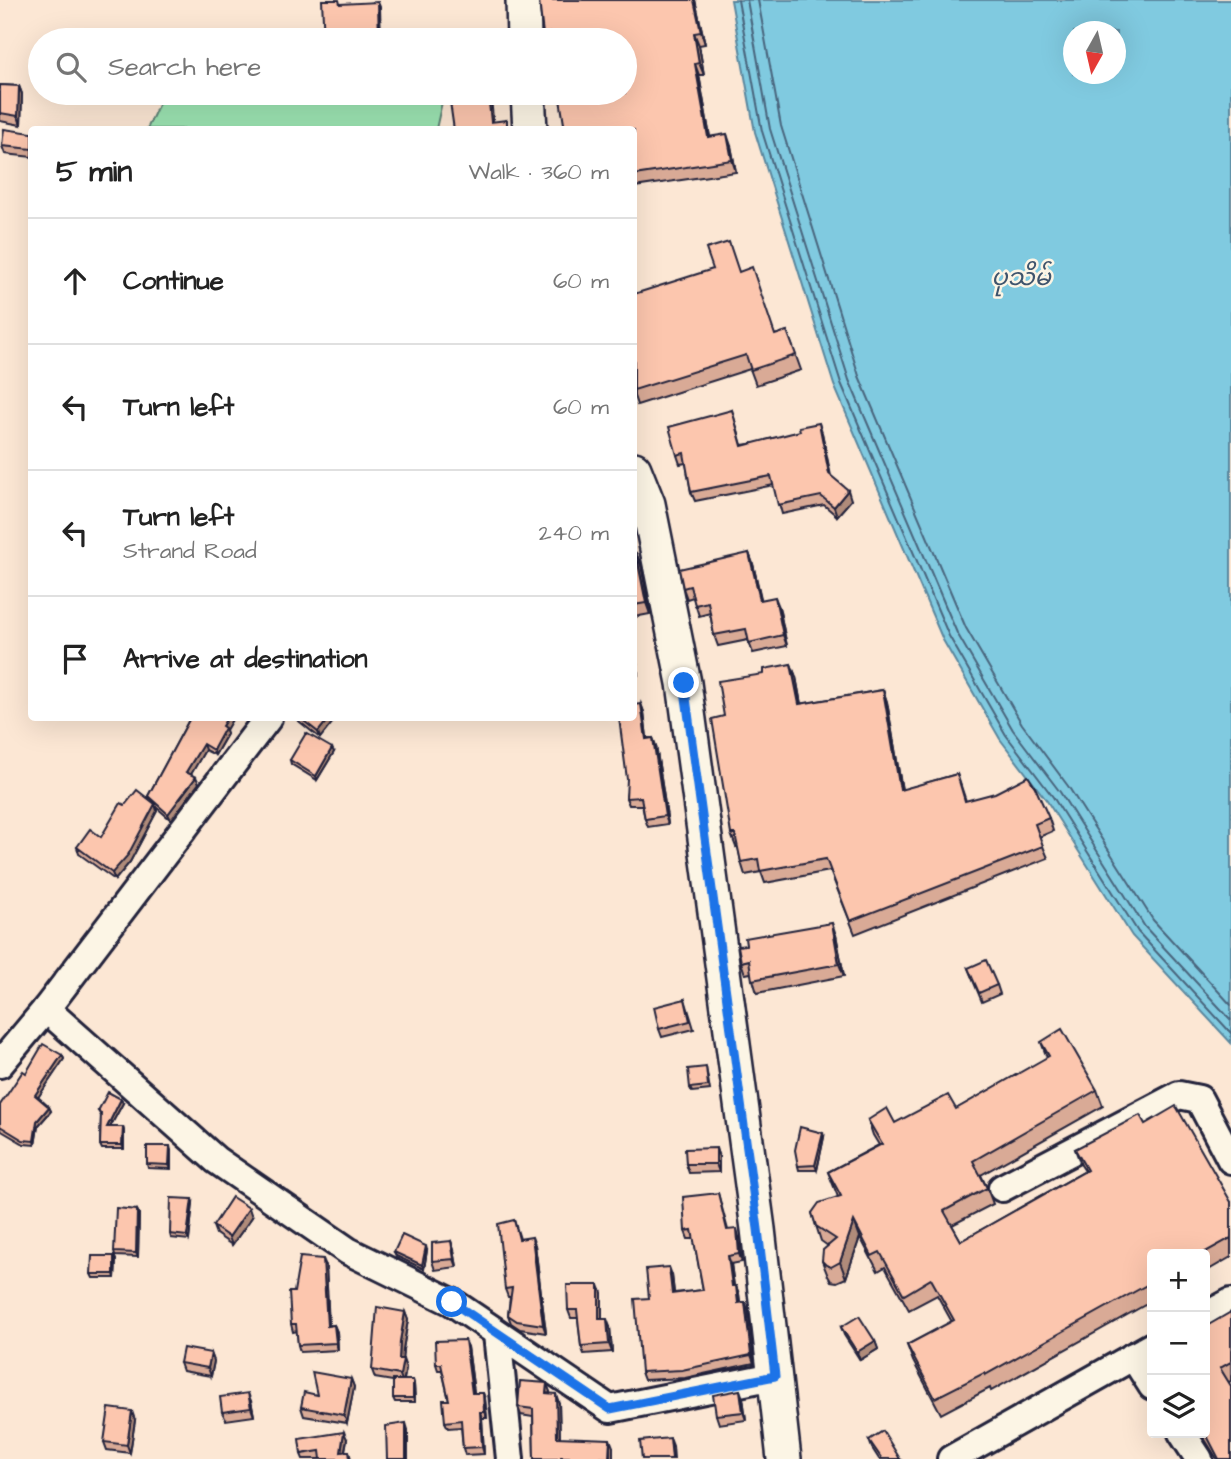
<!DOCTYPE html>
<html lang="en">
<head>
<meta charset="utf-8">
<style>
	:root { --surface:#fff; --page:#f2f2f2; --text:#222; --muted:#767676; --line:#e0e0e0 }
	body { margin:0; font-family:"Architects Daughter","Noto Sans Myanmar",sans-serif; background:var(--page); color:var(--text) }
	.controls { position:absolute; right:21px; bottom:21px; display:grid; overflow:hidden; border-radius:7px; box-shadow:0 7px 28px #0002 }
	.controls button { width:63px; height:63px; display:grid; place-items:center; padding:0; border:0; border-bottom:2px solid var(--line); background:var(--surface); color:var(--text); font:35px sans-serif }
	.compass { position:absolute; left:1063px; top:21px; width:63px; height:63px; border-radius:50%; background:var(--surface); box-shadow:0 7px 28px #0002; rotate:188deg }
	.stop { position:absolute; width:21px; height:21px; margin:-16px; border:5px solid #1a73e8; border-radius:50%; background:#fff }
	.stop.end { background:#1a73e8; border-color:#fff; box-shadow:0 2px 7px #0008 }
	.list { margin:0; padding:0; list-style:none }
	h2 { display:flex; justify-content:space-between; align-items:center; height:91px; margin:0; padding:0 28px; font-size:30px }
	h2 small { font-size:23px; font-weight:400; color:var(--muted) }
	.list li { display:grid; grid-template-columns:46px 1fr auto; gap:21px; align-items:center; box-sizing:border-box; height:126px; padding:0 28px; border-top:2px solid var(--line) }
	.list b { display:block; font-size:26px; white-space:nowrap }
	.list p { margin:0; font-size:23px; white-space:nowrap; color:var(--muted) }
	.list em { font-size:23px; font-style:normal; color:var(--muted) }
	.icon { flex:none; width:38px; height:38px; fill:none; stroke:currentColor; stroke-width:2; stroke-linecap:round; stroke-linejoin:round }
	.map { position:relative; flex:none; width:1231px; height:1459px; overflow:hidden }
	.search { position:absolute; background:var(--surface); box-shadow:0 7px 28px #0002; left:28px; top:28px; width:609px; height:77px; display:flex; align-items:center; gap:18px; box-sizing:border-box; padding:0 24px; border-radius:38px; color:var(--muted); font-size:26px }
	.panel { position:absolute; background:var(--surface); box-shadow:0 7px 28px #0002; left:28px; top:126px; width:609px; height:595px; border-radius:7px }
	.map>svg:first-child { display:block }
</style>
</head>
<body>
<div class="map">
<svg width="1231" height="1459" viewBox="0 0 1231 1459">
	<rect width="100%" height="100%" fill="#fce7d4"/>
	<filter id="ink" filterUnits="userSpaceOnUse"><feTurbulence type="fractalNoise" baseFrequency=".0143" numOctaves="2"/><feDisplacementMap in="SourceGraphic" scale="14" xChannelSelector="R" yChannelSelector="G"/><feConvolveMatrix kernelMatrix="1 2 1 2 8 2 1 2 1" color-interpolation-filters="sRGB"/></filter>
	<g filter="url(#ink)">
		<!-- green -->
		<polygon fill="#9ce4b2" stroke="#5f8376" stroke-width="2" points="190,93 444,93 436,129 147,129 160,101"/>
		<!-- water -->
		<path fill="#80cae0" stroke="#5a879e" stroke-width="2" fill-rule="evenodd" d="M 731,0 L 1231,0 L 1231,1043 L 1132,936 L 1047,801 L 1000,739 L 943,640 L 834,385 L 755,132 ZM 1074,32 L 1116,32 L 1116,74 L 1074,74 Z"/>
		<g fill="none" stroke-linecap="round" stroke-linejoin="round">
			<!-- shore -->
			<g stroke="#48657d" stroke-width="2">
				<polyline points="738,0 762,131 841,383 949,636 1006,735 1053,797 1138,932 1231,1033"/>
				<polyline points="747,0 770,129 849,380 957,633 1013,730 1060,792 1145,927 1231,1020"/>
				<polyline points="758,0 781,126 859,376 966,628 1022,724 1068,786 1153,920 1231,1005"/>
			</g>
			<defs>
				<g id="minor">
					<polyline points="46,1009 216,1160 348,1251 452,1302 610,1409 774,1376"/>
					<polyline points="0,1064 46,1009 268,718"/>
					<polyline points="1002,1188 1179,1095 1199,1099 1231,1160"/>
					<polyline points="1205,1316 1231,1302"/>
					<polyline points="497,1334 510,1459"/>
					<polyline points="1133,1356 1152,1386"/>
					<polyline points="1182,1433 1199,1459"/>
					<polyline points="951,1459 1152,1346"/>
				</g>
				<g id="major">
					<polyline points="523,0 524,40"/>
					<polyline points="528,93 530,130"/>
					<polyline points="634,469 648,504 684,683 758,1229 784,1459"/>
				</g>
			</defs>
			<!-- minor casing -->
			<use href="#minor" stroke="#22223b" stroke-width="32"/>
			<!-- major casing -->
			<use href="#major" stroke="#22223b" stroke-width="38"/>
			<!-- minor -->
			<use href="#minor" stroke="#fcf5e5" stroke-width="26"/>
			<!-- major -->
			<use href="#major" stroke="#fcf5e5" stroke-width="33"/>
		</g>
		<!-- wall -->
		<g fill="#d9aa96" stroke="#22223b" stroke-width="2">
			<polygon points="539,0 695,0 705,44 699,45 704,75 699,75 710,137 731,146 736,172 634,187 634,130 625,40 545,40 543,34"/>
			<polygon points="0,85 19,86 22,94 21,125 0,121"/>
			<polygon points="32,133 32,157 5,154 2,146"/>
			<polygon points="739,272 775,335 787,331 801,370 756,385 750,369 637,405 634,396 634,294"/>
			<polygon points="732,410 742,445 822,433 831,476 851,500 837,516 824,505 782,514 774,485 695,501 691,492 686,463 680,464 677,455"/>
			<polygon points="636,553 641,565 650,614 634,617 634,554"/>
			<polygon points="749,553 753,564 761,600 779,607 787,646 753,653 748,640 718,646 714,635 710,613 699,616 693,597 687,599 683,588"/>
			<polygon points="634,643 636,650 638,675 634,675"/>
			<polygon points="791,664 796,677 801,704 883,690 887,702 902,790 957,774 966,801 1049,818 1053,831 1039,837 1048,858 855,934 830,871 765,883 761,872 745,875 741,862 738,846 736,847 731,834 724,716 764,674"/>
			<polygon points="641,704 644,712 647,738 653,738 656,746 668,824 648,827 645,819 642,805 629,805 626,798"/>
			<polygon points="190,718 226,730 227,734 215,755 205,750 191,774 199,783 171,820 156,807 157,811 130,862 115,880 79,854 77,847 101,837 125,805 149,800 148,796"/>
			<polygon points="295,718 336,718 320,738"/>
			<polygon points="334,752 317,780 291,764 290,760"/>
			<polygon points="836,935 844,976 757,993 751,973 745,974 741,962"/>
			<polygon points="968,968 997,985 1000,994 982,1002"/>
			<polygon points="685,999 694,1029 662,1037 659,1029"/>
			<polygon points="1041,1042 1097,1090 1103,1106 981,1175 987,1188 993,1204 952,1225 961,1241 1085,1171 1081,1165 1075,1149 1145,1124 1231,1202 1231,1257 1205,1272 1205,1254 1152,1254 1152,1301 991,1391 990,1388 941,1414 913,1361 907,1345 952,1322 937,1295 909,1310 885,1267 878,1271 860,1237 846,1278 837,1282 831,1281 828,1276 822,1261 828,1246 821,1241 812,1213 838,1197 828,1172 879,1145 873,1135 868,1120 895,1123 956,1109 1047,1058"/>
			<polygon points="62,1055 64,1059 38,1097 49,1107 51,1111 38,1126 35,1145 24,1144 0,1130 0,1105 26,1073"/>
			<polygon points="706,1067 710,1090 692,1092 690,1088"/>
			<polygon points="123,1103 110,1127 123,1127 124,1131 124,1149 102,1149 100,1145 101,1116 98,1111"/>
			<polygon points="824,1137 817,1170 799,1170 798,1166"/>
			<polygon points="171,1151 171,1169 148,1168 147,1164"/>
			<polygon points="719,1157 719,1172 689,1173 686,1164"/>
			<polygon points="718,1193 728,1230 739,1237 742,1262 731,1264 734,1286 736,1286 739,1294 740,1302 745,1302 748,1310 754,1363 685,1378 644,1380 641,1372 649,1298 672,1275 674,1293 703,1290 694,1239 688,1239 685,1231"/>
			<polygon points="193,1203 189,1240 171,1238 170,1234"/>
			<polygon points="137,1210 139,1214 138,1257 115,1256 114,1252"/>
			<polygon points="252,1217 232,1245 216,1234 213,1226"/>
			<polygon points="514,1220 520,1239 535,1245 546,1333 520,1329 511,1323 508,1315 510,1297 508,1297 505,1289"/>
			<polygon points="451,1241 454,1250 457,1267 435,1270 432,1261"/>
			<polygon points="427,1250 424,1269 396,1256 394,1252"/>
			<polygon points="114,1256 116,1260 115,1278 93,1278 91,1274"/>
			<polygon points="326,1266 329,1326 334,1325 337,1332 338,1350 300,1352 298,1345 297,1331 293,1332 291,1324 294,1292"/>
			<polygon points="602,1293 602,1319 610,1327 612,1352 584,1354 581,1346 578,1318 571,1318 568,1310"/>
			<polygon points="405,1312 408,1320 403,1349 402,1359 406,1368 404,1380 413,1380 414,1384 415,1402 395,1402 393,1398 393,1381 375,1378 372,1370"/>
			<polygon points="1231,1312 1231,1381 1229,1382 1231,1459 1217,1459 1201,1433 1205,1433"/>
			<polygon points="841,1327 875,1341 878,1349 860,1360 844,1335"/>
			<polygon points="468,1347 474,1393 483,1393 485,1399 487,1418 482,1418 484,1454 465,1455 463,1448 461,1427 448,1428 445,1422 449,1400 442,1370 438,1370 436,1364"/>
			<polygon points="211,1353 214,1361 211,1376 183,1371 180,1363"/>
			<polygon points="351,1379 354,1387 347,1423 304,1416 301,1407 317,1395"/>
			<polygon points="550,1392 550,1394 559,1403 560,1438 613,1447 613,1459 534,1459 533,1417 521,1415 518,1407"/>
			<polygon points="743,1398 746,1420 719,1424 716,1415"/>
			<polygon points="251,1401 254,1416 226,1420 222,1412"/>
			<polygon points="135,1420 130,1453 107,1450 104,1442"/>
			<polygon points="347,1439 345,1451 349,1451 351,1459 303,1459 301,1454"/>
			<polygon points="869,1440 900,1459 879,1459 872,1448"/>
		</g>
		<!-- shaded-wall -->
		<g fill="#b08b7a" stroke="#22223b" stroke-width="2">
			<polygon points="694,0 695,0 705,44 701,32"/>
			<polygon points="378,2 380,7 381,40 379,40"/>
			<polygon points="694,33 699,45 704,75 699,63"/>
			<polygon points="695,64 699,75 712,149 708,137"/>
			<polygon points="19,86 22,94 21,125 18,116"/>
			<polygon points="488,93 491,98 494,129 491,122"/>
			<polygon points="727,134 731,146 736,172 732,160"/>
			<polygon points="819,423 822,433 832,484 829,474"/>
			<polygon points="848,490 851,500 837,516 834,507"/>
			<polygon points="636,553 641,565 650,614 646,603"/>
			<polygon points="749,553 753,564 764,611 760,600"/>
			<polygon points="775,597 779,607 787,646 783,635"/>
			<polygon points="634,643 636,650 638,675 635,666"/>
			<polygon points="791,664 796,677 803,716 799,704"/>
			<polygon points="883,690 887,702 904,803 900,790"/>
			<polygon points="641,704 644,712 648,746 646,739"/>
			<polygon points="227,718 233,718 226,730 227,734 215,755 213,750 222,726"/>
			<polygon points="329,718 336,718 320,738 318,732"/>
			<polygon points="653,738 656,746 668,824 665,816"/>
			<polygon points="203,744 205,750 189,778 186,772"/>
			<polygon points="332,748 334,752 317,780 316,776"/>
			<polygon points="196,777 199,783 171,820 168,814"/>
			<polygon points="155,804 157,811 130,862 115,880 112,873"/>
			<polygon points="832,923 836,935 844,976 839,964"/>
			<polygon points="62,1055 64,1059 37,1099 35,1095"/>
			<polygon points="121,1099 123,1103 108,1131 107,1127"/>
			<polygon points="49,1107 51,1111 38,1126 35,1145 34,1141 37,1121"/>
			<polygon points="123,1127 124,1131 124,1149 122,1145"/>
			<polygon points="823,1133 824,1137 817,1170 815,1165"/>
			<polygon points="170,1146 171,1151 171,1169 169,1165"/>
			<polygon points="716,1148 719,1157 719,1172 716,1164"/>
			<polygon points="192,1199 193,1203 189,1240 187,1236"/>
			<polygon points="249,1208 252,1217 232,1245 229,1237"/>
			<polygon points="137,1210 139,1214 138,1257 136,1253"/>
			<polygon points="854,1221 860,1237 846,1278 840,1262"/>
			<polygon points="737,1229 739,1237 742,1262 739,1254"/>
			<polygon points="532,1237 535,1245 546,1333 543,1325"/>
			<polygon points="451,1241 454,1250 457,1267 454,1259"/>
			<polygon points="426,1246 427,1250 424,1269 422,1265"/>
			<polygon points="114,1256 116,1260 115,1278 114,1274"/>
			<polygon points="728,1256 731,1264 735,1294 732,1286"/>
			<polygon points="323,1259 326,1266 329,1333 327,1326"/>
			<polygon points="669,1267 672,1275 675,1302 672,1294"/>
			<polygon points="599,1285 602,1293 602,1328 599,1319"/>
			<polygon points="736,1286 739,1294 741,1311 738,1303"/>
			<polygon points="745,1302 748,1310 754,1363 751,1355"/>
			<polygon points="405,1312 408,1320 403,1349 402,1365 403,1359 406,1368 403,1383 400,1375 399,1359 400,1341"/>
			<polygon points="607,1319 610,1327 612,1352 609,1344"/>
			<polygon points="334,1325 337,1332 338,1350 336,1343"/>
			<polygon points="465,1340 468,1347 475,1400 472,1393"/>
			<polygon points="875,1341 878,1349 860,1360 857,1352"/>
			<polygon points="211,1353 214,1361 211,1376 208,1368"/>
			<polygon points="351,1379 354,1387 347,1423 344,1415"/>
			<polygon points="413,1380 414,1384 415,1402 413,1398"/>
			<polygon points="547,1383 550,1392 549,1401 546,1393"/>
			<polygon points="740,1390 743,1398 746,1420 743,1412"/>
			<polygon points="248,1393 251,1401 254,1416 251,1408"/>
			<polygon points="483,1393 485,1399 487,1418 484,1412"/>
			<polygon points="556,1394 559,1403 560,1446 557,1437"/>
			<polygon points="132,1411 135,1420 130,1453 127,1445"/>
			<polygon points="480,1412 482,1418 484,1454 482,1447"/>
			<polygon points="406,1423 408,1430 408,1459 406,1459"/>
			<polygon points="344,1432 347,1439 343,1459 341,1452"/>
			<polygon points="670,1438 673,1446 674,1459 672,1459"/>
			<polygon points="610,1439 613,1447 613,1459 610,1459"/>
		</g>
		<!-- building -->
		<g fill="#fcc6ae" stroke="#22223b" stroke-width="2">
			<polygon points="322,0 339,0 340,4 378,2 379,40 324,40"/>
			<polygon points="539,0 694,0 701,32 694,33 699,63 695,64 708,137 727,134 732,160 634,175 634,130 565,130 559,93 625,93 625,40 550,40 549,33 543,34"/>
			<polygon points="0,85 19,86 18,116 0,113"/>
			<polygon points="467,93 488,93 491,122 507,120 507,130 454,130 449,95"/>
			<polygon points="4,129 32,133 32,149 2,146"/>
			<polygon points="729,242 739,272 752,267 775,335 787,331 796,355 751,370 746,355 634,390 634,294 713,269 706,249"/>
			<polygon points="732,410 742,446 800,431 799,427 819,423 829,474 848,490 834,507 821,496 778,505 771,476 691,492 684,453 677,455 669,427"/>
			<polygon points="636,553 646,603 634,605 634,554"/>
			<polygon points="749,553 760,600 775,597 783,635 749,643 746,629 714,635 708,602 695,605 690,586 683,588 679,569"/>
			<polygon points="791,664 799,704 883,690 900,790 957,774 965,801 995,793 1028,776 1035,787 1049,818 1035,824 1043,846 850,921 826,859 760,871 758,859 741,862 735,834 731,834 712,719 724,716 718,681 764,674 764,669"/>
			<polygon points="641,704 646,739 653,738 665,816 645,819 641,797 626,798 627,779 619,718 634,718 634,705"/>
			<polygon points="190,718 227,718 222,726 225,728 213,750 203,744 186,772 196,777 168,814 148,796"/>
			<polygon points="300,718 329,718 318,732"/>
			<polygon points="306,733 332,748 316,776 290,760"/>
			<polygon points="137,790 155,804 128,855 112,873 77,847 90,829 101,837 121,803 125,805"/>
			<polygon points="832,923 839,964 752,980 749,960 741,962 738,946 746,945 745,938"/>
			<polygon points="986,960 997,985 979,993 968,968"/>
			<polygon points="685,999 690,1021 659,1029 654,1007"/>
			<polygon points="1062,1029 1097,1090 973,1161 987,1188 944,1211 961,1241 1087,1170 1075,1149 1140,1115 1145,1124 1176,1106 1231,1202 1231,1238 1202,1254 1152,1254 1152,1282 985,1375 984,1373 935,1398 907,1345 954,1320 931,1279 904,1295 880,1252 872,1256 854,1221 840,1262 831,1267 826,1265 822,1261 823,1250 836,1239 816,1226 812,1213 819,1203 841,1196 828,1172 882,1144 868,1120 887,1108 895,1123 948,1095 956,1109 1049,1056 1041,1042"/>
			<polygon points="43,1044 62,1055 35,1095 49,1107 37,1121 34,1141 23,1140 0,1126 0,1105 23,1071 26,1073"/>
			<polygon points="706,1067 708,1086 690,1088 688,1069"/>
			<polygon points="108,1092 121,1099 107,1127 123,1127 122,1145 100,1145 101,1113 98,1111"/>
			<polygon points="800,1127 823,1133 815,1165 798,1166 795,1150"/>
			<polygon points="147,1146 170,1146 169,1165 147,1164"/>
			<polygon points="716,1148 716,1164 686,1164 685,1149"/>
			<polygon points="718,1193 727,1230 737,1229 739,1254 728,1256 732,1286 736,1286 738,1303 745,1302 751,1355 682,1370 641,1372 635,1299 649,1298 646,1269 669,1267 672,1294 703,1290 692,1230 685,1231 683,1197"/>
			<polygon points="232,1197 249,1208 229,1237 213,1226"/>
			<polygon points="171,1198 192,1199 187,1236 170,1234"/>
			<polygon points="116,1208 137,1210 136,1253 114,1252"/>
			<polygon points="514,1220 519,1239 532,1237 543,1325 517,1321 508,1315 512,1288 505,1289 498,1224"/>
			<polygon points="402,1235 426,1246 422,1265 394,1252"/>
			<polygon points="451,1241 454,1259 432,1261 432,1243"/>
			<polygon points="92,1256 114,1256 114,1274 91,1274"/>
			<polygon points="300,1257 323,1259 327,1326 334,1325 336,1343 298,1345 296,1324 291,1324 289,1292 294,1292"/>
			<polygon points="567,1285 599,1285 599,1319 607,1319 609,1344 581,1346 577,1310 568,1310"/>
			<polygon points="377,1307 405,1312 400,1341 399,1359 403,1359 400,1375 372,1370"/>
			<polygon points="1231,1312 1231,1362 1220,1368 1231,1386 1231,1459 1219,1459 1205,1432 1205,1327"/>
			<polygon points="859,1316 875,1341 857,1352 841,1327"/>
			<polygon points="465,1340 472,1393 483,1393 484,1412 480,1412 482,1447 463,1448 461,1420 445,1422 443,1400 449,1400 441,1364 436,1364 435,1341"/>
			<polygon points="183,1348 211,1353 208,1368 180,1363"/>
			<polygon points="312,1372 351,1379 344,1415 301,1407 304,1392 317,1395"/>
			<rect x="393" y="1380" width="20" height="18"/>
			<polygon points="520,1381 547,1383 546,1393 556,1394 557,1437 610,1439 609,1458 561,1457 561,1459 534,1459 533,1409 518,1407"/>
			<polygon points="740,1390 743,1412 716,1415 713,1395"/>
			<polygon points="248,1393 251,1408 222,1412 220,1397"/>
			<polygon points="109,1408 132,1411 127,1445 104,1442"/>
			<polygon points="406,1423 406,1459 387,1459 386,1426"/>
			<polygon points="883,1431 900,1459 882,1459 869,1440"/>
			<polygon points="344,1432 341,1452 349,1451 350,1459 321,1459 320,1451 301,1454 299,1439"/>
			<polygon points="670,1438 672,1459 642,1459 640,1441"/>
		</g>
	</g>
	<g fill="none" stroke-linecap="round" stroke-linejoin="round" filter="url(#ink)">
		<!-- route -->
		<polyline stroke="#1a73e8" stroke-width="9" points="452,1302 610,1409 775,1376 758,1229 684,683"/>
	</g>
	<g text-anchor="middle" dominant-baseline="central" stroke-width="5" stroke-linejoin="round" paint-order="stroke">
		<!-- water labels -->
		<g font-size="24" font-style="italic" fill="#3e546d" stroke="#fcf5e5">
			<text x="1021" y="278">ပုသိမ်</text>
		</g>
	</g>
</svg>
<div class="controls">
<button>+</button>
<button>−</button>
<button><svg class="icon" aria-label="layers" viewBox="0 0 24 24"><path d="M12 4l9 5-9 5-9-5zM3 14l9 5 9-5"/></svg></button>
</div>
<svg class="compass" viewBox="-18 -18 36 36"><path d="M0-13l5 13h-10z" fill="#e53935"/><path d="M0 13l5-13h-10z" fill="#767676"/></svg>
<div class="stop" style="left:452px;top:1302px"></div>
<div class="stop end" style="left:684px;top:683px"></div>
<div class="search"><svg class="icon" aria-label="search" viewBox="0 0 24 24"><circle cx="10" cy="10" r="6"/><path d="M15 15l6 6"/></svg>Search here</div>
<section class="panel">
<h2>5 min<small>Walk · 360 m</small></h2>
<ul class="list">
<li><svg class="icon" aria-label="ahead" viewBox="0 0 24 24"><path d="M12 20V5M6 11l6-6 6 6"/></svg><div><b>Continue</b></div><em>60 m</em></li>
<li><svg class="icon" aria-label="left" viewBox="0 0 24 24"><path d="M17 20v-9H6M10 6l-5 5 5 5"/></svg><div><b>Turn left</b></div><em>60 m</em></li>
<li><svg class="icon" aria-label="left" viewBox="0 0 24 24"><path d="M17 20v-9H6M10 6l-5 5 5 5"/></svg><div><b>Turn left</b><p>Strand Road</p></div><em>240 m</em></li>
<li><svg class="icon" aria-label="arrive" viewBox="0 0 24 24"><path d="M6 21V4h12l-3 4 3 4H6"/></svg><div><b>Arrive at destination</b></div></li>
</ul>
</section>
</div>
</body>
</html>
